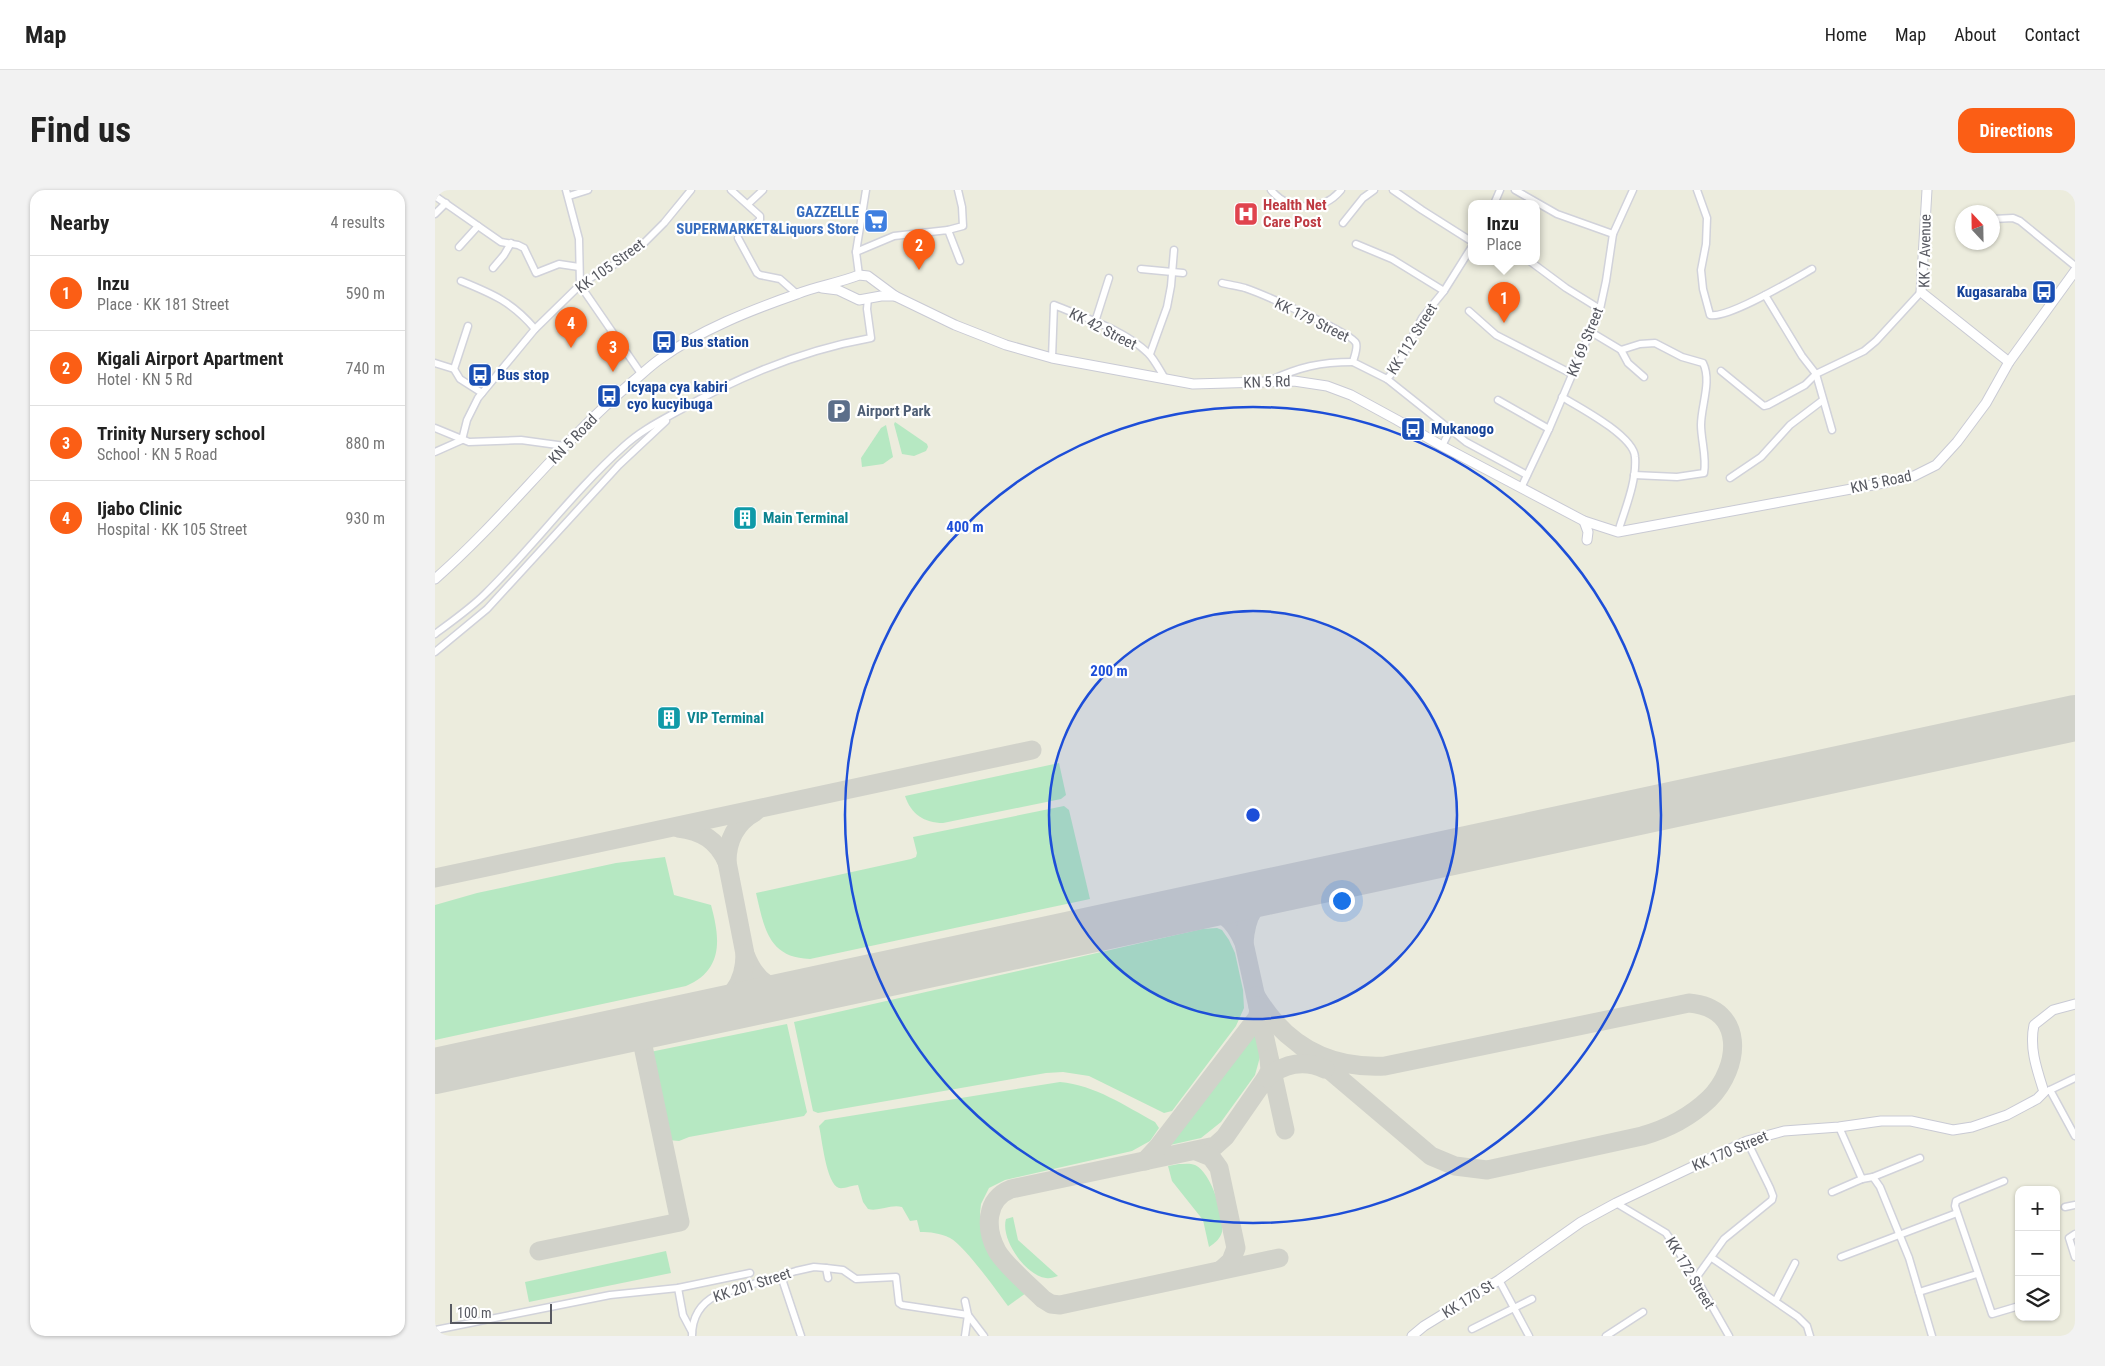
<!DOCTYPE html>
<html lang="en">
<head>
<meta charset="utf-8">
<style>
	:root { --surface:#fff; --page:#f2f2f2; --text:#222; --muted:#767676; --line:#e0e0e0; --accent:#fb5e15 }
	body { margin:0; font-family:"Roboto Condensed",sans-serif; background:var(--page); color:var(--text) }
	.controls { position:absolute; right:15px; bottom:15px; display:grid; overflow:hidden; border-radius:10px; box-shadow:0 1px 4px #0004 }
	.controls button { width:45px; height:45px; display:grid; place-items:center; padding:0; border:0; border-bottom:1px solid var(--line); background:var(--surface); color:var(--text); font:25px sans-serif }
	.compass { position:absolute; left:1520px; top:15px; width:45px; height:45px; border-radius:50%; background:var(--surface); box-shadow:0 1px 4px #0004; rotate:338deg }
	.scale { position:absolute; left:15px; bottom:12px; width:102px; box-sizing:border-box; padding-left:5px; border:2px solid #575961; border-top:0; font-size:14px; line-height:18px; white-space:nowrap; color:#575961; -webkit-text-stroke:4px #fff; paint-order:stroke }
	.you { position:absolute; left:906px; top:710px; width:18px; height:18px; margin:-12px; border:4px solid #fff; border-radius:50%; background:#1a73e8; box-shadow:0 0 0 8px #1a73e833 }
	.badge { display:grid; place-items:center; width:32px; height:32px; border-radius:50%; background:var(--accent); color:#fff; font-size:16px; font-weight:700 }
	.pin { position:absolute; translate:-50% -41px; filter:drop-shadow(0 1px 2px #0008) }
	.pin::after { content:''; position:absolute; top:26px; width:18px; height:15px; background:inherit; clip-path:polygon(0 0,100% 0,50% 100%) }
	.popup { position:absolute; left:1033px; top:10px; width:72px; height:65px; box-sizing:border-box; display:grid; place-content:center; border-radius:10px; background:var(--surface); filter:drop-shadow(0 1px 4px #0005); font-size:16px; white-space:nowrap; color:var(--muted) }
	.popup b { font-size:19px; color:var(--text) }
	.popup::after { content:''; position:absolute; left:50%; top:100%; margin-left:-10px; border:10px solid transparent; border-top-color:var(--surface) }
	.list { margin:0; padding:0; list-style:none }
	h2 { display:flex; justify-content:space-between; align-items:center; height:65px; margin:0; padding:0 20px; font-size:21px }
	h2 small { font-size:16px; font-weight:400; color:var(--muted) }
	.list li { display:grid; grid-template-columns:32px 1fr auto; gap:15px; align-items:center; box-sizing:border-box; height:75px; padding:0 20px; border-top:1px solid var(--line) }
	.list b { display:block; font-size:19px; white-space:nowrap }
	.list p { margin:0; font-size:16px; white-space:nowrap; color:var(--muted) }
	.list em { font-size:16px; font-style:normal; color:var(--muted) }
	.icon { flex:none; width:28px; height:28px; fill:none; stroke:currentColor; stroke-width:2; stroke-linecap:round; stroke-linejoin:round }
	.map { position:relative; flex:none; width:1640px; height:1146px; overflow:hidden; border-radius:15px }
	header { display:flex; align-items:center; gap:30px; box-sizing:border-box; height:70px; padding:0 25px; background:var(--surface); border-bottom:1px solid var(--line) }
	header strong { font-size:24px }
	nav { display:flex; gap:28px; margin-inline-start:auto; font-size:18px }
	.intro { display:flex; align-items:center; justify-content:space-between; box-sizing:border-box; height:120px; padding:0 30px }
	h1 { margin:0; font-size:35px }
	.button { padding:12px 22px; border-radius:15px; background:var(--accent); color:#fff; font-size:18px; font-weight:700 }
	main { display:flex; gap:30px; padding:0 30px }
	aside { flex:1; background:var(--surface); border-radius:15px; box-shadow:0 1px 4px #0004 }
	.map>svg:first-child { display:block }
</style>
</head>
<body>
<header>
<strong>Map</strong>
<nav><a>Home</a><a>Map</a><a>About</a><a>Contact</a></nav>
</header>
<div class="intro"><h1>Find us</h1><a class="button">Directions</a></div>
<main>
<aside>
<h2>Nearby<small>4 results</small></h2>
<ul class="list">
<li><span class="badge">1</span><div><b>Inzu</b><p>Place · KK 181 Street</p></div><em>590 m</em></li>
<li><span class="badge">2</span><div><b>Kigali Airport Apartment</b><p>Hotel · KN 5 Rd</p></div><em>740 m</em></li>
<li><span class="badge">3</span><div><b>Trinity Nursery school</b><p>School · KN 5 Road</p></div><em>880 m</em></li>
<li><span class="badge">4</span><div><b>Ijabo Clinic</b><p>Hospital · KK 105 Street</p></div><em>930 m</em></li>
</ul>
</aside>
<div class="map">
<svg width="1640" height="1146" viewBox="0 0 1640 1146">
	<rect width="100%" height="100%" fill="#ececdd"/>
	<!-- green -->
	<g fill="#b6e8c2">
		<polygon points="460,232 492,254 493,257 491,261 479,266 467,264 459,234"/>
		<polygon points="451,235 458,267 448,274 427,277 426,268 446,238"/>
		<path d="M 624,573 L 631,605 L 626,609 L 508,633 C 489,633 476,624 470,606 Z"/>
		<path d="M 629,616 L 634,620 L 655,709 L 375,769 C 333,768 329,737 321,703 L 476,669 L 481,667 L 482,663 L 478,647 Z"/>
		<path d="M 230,667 L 239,705 L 276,715 C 285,748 289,780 251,796 L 0,850 L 0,715 L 42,703 L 181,673 Z"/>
		<polygon points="782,738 787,740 794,750 800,763 808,800 809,818 801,836 737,921 729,923 654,886 628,882 611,883 383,923 378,921 359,832 767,739"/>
		<polygon points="352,834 372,922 369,926 254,947 244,951 233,950 215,862"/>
		<polygon points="820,842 825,867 820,885 786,932 766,948 735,955"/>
		<path d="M 625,892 C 660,895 690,916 720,932 L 724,938 L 715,951 L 697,961 L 570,990 L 554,998 L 546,1014 L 545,1023 L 550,1054 L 557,1067 L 591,1103 L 573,1116 C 561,1100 530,1056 515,1048 C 505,1043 495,1042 485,1042 L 482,1030 L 475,1031 L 467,1017 C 455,1014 444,1022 433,1019 L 428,1012 L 423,995 C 418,995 409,999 404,998 C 391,994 387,948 384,936 L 390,930 Z"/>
		<path d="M 744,974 C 749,974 755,973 760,975 C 776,982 790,1027 787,1042 C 785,1049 780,1053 774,1057 L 768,1030 L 737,991 L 733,976 Z"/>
		<path d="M 578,1027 L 583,1050 L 623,1086 C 619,1087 615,1089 611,1088 C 591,1086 565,1049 571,1029 Z"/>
		<polygon points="231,1061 236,1083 94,1112 90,1092"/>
	</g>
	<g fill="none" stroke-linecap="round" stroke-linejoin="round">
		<!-- taxiway -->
		<g stroke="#d1d2ca" stroke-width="19">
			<path d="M 320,622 C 301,632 292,651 292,672 L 310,764 C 321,793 338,803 368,802"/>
			<path d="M 243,638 C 267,641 282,650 292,672"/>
			<polyline points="0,688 597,560"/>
			<path d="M 762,717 C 789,722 798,728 809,753 L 850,940"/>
			<path d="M 809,753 C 811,725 819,711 845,699"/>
			<path d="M 821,806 C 850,855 893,879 950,876 L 1254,813 C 1311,818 1306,877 1274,909 C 1255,927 1232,939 1207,946 L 1052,980 L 1020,976 L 996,966 L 864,854"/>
			<path d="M 268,824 C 295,810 310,796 310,764"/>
			<path d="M 834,869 L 835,880 L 831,888 L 790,947 L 780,956 L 576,999 C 550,1009 550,1039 562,1061 C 570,1075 596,1097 608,1109 L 616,1114 L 625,1115 L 844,1068"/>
			<path d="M 831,888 C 849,874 868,869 890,879"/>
			<polyline points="761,961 776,967 784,978 801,1058 796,1071 786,1080"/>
			<polyline points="710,971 723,957 822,828 824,821 823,816"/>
			<polyline points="104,1061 245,1032 204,837"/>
		</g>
		<!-- runway -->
		<polyline stroke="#d1d2ca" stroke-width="46" points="0,881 1640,528"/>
		<defs>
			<g id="street">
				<polyline points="131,0 144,49 145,95 207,185"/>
				<polyline points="296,0 325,26 325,30 310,42"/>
				<path d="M 836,0 C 854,22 888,22 906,0"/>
				<polyline points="958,0 987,20 1036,51"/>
				<polyline points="1080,0 1122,24 1178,44"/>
				<path d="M 1262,0 L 1272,28 L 1271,54 L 1266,80 L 1268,99 L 1275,125 C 1293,129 1359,89 1377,79"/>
				<polyline points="0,6 66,52 83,55 89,58 101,83 124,74 144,77"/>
				<polyline points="134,6 153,0"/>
				<polyline points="313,14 328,0"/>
				<polyline points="1059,14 1065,0"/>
				<polyline points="0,24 11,13"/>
				<polyline points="1558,29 1578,28 1585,31 1640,76"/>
				<polyline points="908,33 928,8 939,0"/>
				<polyline points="513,40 528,36 527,17 523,0"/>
				<polyline points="303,48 322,83 325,85 345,89 362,104"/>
				<polyline points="921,54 957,69 1009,101"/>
				<polyline points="24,57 43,36"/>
				<polyline points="421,62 459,46 513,40 525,71"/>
				<polyline points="1096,72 1131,98 1165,119"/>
				<polyline points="58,78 69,65 76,53"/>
				<polyline points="706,79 748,83"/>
				<polyline points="424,85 421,62 431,0"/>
				<path d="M 26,91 C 58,104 77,112 100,139"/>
				<path d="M 787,93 C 795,95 803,96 810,98 C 825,103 917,143 921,153 C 923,158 919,167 918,172 L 952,189 L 1031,252 L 1092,285"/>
				<polyline points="1330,105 1367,166 1381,184 1397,240"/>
				<polyline points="1034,121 1061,145 1137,184"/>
				<polyline points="660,132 674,88"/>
				<path d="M 1156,142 L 1186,160 L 1205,154 L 1220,153 L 1247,167 L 1268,173 C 1277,191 1266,216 1266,235 C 1266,250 1272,268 1269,283 L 1242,287 L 1199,285"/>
				<polyline points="1186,160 1193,173 1209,187"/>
				<polyline points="715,164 732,117 736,96 739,60"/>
				<path d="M 617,168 L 619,115 C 650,128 688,139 713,163 C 720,170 725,181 731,190"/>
				<polyline points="0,173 19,179 25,189 47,203"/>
				<polyline points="19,179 33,136"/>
				<polyline points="1286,181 1324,212 1329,216 1333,215 1370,195 1381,184 1429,161 1441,151 1486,102"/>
				<polyline points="952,189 962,177 987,128 1009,101 1036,58"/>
				<path d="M 834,191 C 864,177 885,172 918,172"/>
				<path d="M 1127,207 C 1144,217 1199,246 1200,267 C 1202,291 1190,319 1183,342"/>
				<polyline points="1063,210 1114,239"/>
				<polyline points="0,238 34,252 86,250 130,256"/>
				<polyline points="1007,256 1015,240"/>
				<polyline points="0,262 27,250 32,230 43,208 100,139 145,95 163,83 184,72 209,53 229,33 256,0"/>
				<polyline points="1295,288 1326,267 1355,235 1388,210"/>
				<polyline points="1086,298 1114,239 1165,119 1171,91 1178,44 1198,0"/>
				<path d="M 0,444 C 16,432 36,418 50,404 C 98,357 138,302 188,257 C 205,241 225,231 245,220 C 305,186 368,160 436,148 L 432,119 L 433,108"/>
				<polyline points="0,462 52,419 184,275 231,231"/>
				<polyline points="1615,900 1640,946"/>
				<polyline points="1613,901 1640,888"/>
				<polyline points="1404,937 1427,989 1438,987 1445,997 1474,1068 1497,1146"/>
				<polyline points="1438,987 1485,968"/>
				<polyline points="1569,991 1525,1009 1521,1011 1520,1016 1557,1124 1584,1116"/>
				<polyline points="1397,1002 1427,989"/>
				<polyline points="1181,1013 1231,1043 1261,1088 1294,1146"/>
				<polyline points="1630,1017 1640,1015"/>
				<polyline points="1640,1044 1634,1048 1640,1067"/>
				<polyline points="1406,1067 1522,1023"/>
				<polyline points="1277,1068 1363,1127 1372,1136 1375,1146"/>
				<polyline points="391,1078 408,1080 421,1089 461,1087 464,1113 467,1115 533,1125 549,1146"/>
				<polyline points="346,1086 366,1146"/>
				<polyline points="1261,1088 1289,1049 1337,1010 1338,1006 1335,998 1312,951"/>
				<polyline points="1064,1090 1094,1146"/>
				<polyline points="243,1098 248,1125 257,1142"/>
				<polyline points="1484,1102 1542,1084"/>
				<polyline points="1341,1110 1360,1073"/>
				<polyline points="530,1111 533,1125 530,1146"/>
				<polyline points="1037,1139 1097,1109"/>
				<polyline points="0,1140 175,1105 243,1098 315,1083"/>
				<path d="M 257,1146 C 257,1127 266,1113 282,1105 L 361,1081 L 379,1077 L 391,1078 L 393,1088"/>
				<polyline points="1171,1146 1208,1122"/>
			</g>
			<g id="secondary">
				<polyline points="1492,0 1486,102 1574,172"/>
				<polyline points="387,98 403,100 424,110 446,106 460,106"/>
				<polyline points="1149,331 1153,342 1152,350"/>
				<path d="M 0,389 C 70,328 125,253 196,193 C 206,185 215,176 225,169 C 265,140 316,120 362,104 C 382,96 404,93 424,85 L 433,86 L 460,106 L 520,135 L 571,155 L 617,168 L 758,194 L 859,191 L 892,196 L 916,205 L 962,230 L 1007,256 L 1149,331 L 1183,342 L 1454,292 L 1479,286 L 1501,275 L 1522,252 L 1551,213 L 1574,172 L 1640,81"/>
				<path d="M 977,1146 L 989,1136 L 1064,1090 L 1146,1032 L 1181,1013 L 1312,951 L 1349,941 L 1404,937 L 1446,931 L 1476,931 L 1518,940 L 1537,937 L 1572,925 L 1602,909 L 1609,902 C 1602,880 1594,858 1599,835 L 1618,820 L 1640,814"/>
			</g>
		</defs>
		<!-- street casing -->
		<use href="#street" stroke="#d1d2da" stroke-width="9"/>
		<!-- secondary casing -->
		<use href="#secondary" stroke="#c9cad4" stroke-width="11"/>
		<!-- street -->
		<use href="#street" stroke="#fff" stroke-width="6"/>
		<!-- secondary -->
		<use href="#secondary" stroke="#fff" stroke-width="9"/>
	</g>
	<!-- distance rings -->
	<circle cx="818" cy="625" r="204" fill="#1d4ed8" fill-opacity=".12"/>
	<g fill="none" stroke="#1d4ed8" stroke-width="2.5">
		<circle cx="818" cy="625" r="204"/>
		<circle cx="818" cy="625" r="408"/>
	</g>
	<!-- icons -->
	<defs>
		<symbol id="hospital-square" viewBox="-11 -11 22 22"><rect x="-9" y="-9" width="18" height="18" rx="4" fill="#e0444e" stroke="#fff"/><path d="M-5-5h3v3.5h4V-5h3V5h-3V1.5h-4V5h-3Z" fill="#fff"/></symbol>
		<symbol id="supermarket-square" viewBox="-11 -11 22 22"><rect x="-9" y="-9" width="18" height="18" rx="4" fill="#3f7fe0" stroke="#fff"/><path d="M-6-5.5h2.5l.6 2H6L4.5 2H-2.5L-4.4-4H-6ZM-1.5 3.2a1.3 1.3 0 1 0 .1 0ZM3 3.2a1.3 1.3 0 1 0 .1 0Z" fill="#fff"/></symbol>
		<symbol id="bus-square" viewBox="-11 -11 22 22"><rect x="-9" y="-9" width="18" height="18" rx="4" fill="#1a4fb4" stroke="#fff"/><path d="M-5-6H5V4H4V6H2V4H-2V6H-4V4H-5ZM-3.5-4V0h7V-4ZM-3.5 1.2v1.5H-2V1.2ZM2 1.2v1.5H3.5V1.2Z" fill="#fff"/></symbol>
		<symbol id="parking-square" viewBox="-11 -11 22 22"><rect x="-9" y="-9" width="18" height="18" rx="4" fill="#5c6f8a" stroke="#fff"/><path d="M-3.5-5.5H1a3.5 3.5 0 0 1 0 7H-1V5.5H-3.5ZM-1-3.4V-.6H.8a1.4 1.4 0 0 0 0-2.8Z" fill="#fff"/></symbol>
		<symbol id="building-square" viewBox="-11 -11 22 22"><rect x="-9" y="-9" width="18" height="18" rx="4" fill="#0f9aa8" stroke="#fff"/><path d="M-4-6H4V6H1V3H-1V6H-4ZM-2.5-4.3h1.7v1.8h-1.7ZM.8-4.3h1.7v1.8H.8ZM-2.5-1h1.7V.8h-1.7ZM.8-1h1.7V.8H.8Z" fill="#fff"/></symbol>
	</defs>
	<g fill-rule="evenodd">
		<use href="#hospital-square" x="797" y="10" width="28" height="28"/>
		<use href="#supermarket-square" x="427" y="17" width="28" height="28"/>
		<use href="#bus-square" x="1595" y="88" width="28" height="28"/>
		<use href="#bus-square" x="215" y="138" width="28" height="28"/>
		<use href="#bus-square" x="31" y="171" width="28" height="28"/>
		<use href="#bus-square" x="160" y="192" width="28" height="28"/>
		<use href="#parking-square" x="390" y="207" width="28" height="28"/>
		<use href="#bus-square" x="964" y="225" width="28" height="28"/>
		<use href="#building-square" x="296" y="314" width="28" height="28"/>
		<use href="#building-square" x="220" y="514" width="28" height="28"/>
	</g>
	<g text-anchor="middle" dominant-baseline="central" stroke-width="4.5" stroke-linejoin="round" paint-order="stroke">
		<!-- health labels -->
		<g font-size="15" font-weight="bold" fill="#be3a42" stroke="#fff" text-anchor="start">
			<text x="828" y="15">Health Net<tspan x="828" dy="17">Care Post</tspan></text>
		</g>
		<!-- shop labels -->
		<g font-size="15" font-weight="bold" fill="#366cbe" stroke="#fff" text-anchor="end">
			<text x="424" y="22">GAZZELLE<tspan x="424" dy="17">SUPERMARKET&amp;Liquors Store</tspan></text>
		</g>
		<!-- street labels -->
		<g font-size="15" fill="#575961" stroke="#fff">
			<text transform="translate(1490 61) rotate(-89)">KK 7 Avenue</text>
			<text transform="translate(175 76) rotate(-36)">KK 105 Street</text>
			<text transform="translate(877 130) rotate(26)">KK 179 Street</text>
			<text transform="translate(668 139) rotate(27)">KK 42 Street</text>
			<text transform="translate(977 149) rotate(-58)">KK 112 Street</text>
			<text transform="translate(1150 152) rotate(-68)">KK 69 Street</text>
			<text transform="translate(832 192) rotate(-2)">KN 5 Rd</text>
			<text transform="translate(138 249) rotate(-46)">KN 5 Road</text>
			<text transform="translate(1446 292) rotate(-12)">KN 5 Road</text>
			<text transform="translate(1295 961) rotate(-23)">KK 170 Street</text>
			<text transform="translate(1255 1083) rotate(59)">KK 172 Street</text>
			<text transform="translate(317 1095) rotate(-18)">KK 201 Street</text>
			<text transform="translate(1033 1109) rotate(-32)">KK 170 St</text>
		</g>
		<!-- transit labels -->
		<g font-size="15" font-weight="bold" fill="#164399" stroke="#fff" text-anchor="start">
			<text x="1592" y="102" text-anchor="end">Kugasaraba</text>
			<text x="246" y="152">Bus station</text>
			<text x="62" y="185">Bus stop</text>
			<text x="192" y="197">Icyapa cya kabiri<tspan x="192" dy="17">cyo kucyibuga</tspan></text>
			<text x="996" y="239">Mukanogo</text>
		</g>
		<!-- service labels -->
		<g font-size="15" font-weight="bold" fill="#4e5e75" stroke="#fff" text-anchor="start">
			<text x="422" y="221">Airport Park</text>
		</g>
		<!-- culture labels -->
		<g font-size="15" font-weight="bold" fill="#0d838f" stroke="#fff" text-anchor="start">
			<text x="328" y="328">Main Terminal</text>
			<text x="252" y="528">VIP Terminal</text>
		</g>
	</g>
	<circle cx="818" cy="625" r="8" fill="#1d4ed8" stroke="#fff" stroke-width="2.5"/>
	<g font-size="15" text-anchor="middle" font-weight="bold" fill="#1d4ed8" stroke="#fff" stroke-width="4.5" stroke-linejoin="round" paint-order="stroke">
		<text x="530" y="342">400 m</text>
		<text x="674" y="486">200 m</text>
	</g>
</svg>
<div class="controls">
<button>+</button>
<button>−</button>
<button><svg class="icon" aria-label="layers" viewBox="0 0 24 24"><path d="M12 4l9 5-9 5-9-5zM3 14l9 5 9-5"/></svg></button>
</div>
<svg class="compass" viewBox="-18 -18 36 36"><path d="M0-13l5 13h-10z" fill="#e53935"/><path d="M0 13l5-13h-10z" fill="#767676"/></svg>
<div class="scale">100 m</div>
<div class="you"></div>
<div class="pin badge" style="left:1069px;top:133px">1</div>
<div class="popup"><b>Inzu</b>Place</div>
<div class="pin badge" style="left:484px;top:80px">2</div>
<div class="pin badge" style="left:178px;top:182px">3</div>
<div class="pin badge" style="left:136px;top:158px">4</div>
</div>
</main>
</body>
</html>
